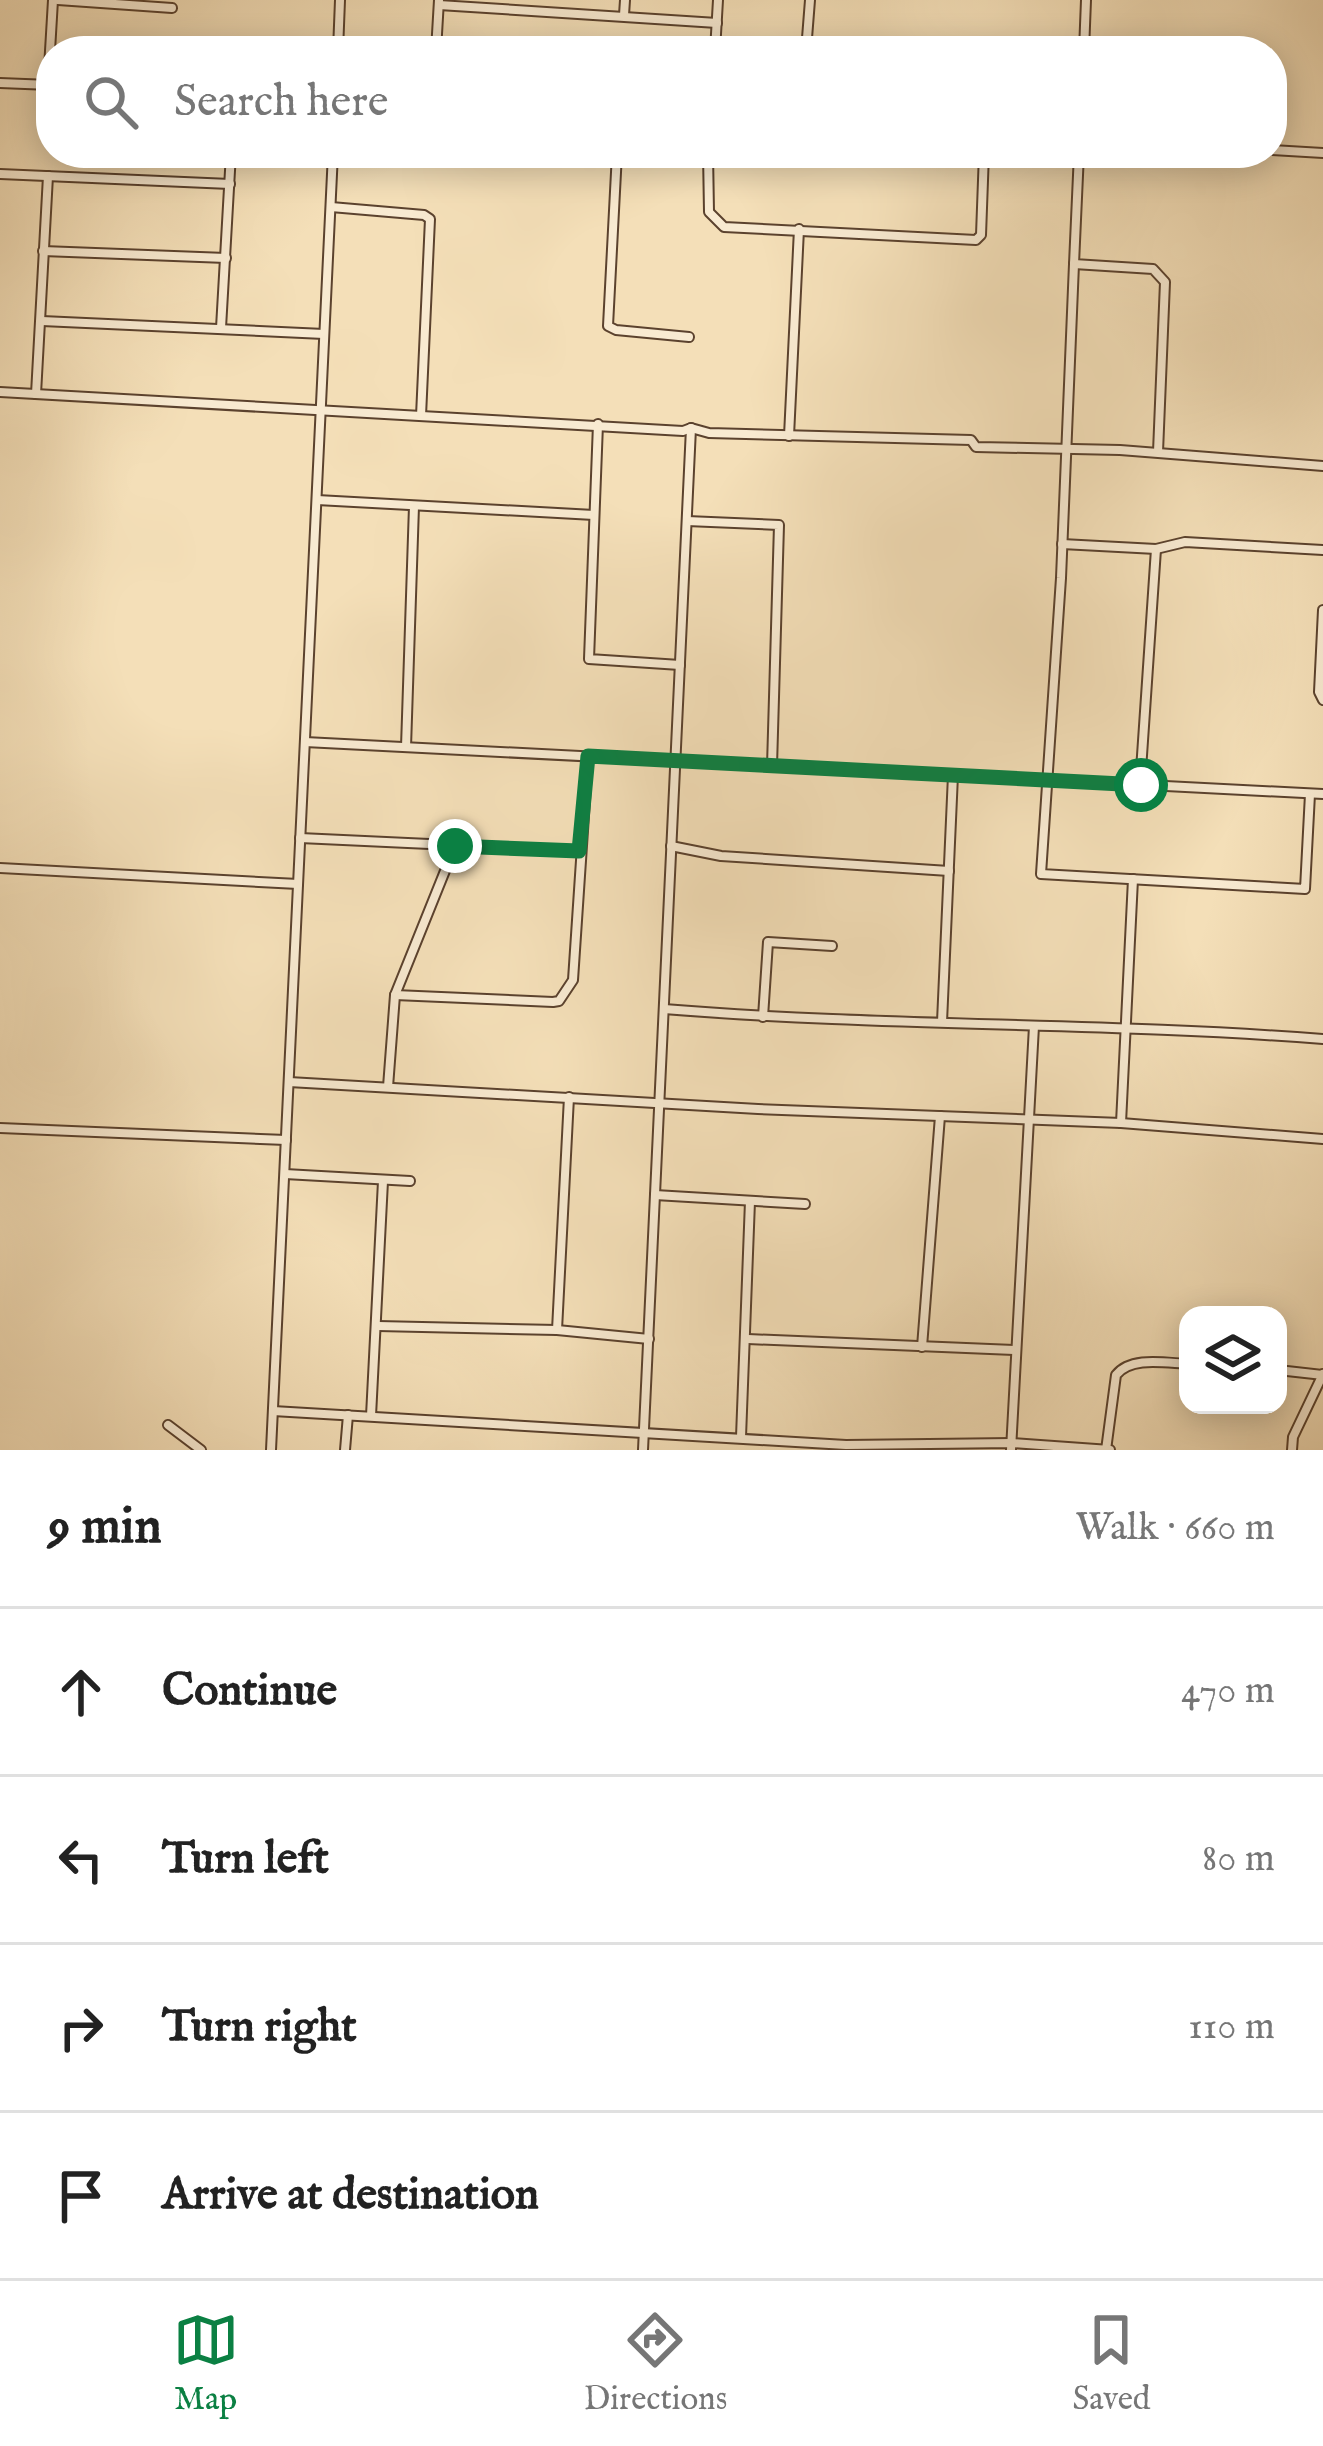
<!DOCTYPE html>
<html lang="en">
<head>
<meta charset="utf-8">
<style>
	:root { --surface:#fff; --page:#f2f2f2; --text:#222; --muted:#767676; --line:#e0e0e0; --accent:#0b8043 }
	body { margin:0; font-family:"IM FELL English",serif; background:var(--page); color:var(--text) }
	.controls { position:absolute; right:36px; bottom:36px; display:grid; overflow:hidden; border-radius:24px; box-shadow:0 6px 30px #0003 }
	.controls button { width:108px; height:108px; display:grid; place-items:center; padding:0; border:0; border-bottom:3px solid var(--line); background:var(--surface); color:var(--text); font:60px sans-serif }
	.stop { position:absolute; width:36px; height:36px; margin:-27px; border:9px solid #0b8043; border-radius:50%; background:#fff }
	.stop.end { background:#0b8043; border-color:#fff; box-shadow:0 3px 12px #0008 }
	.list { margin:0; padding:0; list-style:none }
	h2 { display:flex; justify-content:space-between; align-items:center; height:156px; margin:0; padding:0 48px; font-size:51px }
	h2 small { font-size:39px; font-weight:400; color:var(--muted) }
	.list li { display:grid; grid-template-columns:78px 1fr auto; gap:36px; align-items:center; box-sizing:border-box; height:168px; padding:0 48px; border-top:3px solid var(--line) }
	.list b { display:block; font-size:45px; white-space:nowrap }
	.list em { font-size:39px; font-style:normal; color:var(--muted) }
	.icon { flex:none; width:66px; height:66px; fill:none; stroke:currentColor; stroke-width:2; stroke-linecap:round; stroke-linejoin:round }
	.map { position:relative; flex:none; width:1323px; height:1450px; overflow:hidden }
	.search { position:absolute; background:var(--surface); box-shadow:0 6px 30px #0003; left:36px; right:36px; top:36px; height:132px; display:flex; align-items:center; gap:30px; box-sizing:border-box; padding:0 42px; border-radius:48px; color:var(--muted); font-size:45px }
	.sheet { height:828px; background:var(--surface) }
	nav { display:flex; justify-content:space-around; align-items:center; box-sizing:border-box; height:168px; border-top:3px solid var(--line); background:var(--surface); font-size:33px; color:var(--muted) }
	nav a { display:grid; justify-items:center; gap:6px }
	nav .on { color:var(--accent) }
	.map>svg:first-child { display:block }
</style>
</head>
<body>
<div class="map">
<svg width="1323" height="1450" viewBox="0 0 1323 1450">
	<rect width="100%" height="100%" fill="#f4dfb8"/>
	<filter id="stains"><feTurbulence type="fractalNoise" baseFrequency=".00167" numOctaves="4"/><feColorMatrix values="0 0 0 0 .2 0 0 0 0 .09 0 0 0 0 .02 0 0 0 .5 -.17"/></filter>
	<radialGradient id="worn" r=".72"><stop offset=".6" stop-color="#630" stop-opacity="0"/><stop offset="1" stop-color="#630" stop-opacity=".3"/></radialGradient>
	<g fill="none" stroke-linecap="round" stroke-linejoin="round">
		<defs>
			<g id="minor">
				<polyline points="58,0 172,8"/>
				<polyline points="439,5 717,23"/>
				<polyline points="624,15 625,0"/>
				<polyline points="338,51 340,0"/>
				<polyline points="436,51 439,0"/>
				<polyline points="715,51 718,0"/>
				<polyline points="806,51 810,0"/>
				<polyline points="1084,51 1086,0"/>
				<polyline points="0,83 50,85"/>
				<polyline points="48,85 53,0"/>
				<polyline points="1272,150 1323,153"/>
				<polyline points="617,153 608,326 616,330 689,337"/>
				<polyline points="708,153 709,212 724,227 976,240 981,235 984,153"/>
				<polyline points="1079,153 1074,264 1153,269 1165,282 1158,452"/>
				<polyline points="0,174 230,184"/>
				<polyline points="331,207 424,215 430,219 421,416"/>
				<polyline points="43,251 226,258"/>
				<polyline points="1074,264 1061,578 1041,874 1305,889 1310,794"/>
				<polyline points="42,321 324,334"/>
				<polyline points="221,328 231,153"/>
				<polyline points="0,392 683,431 691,428 709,433 971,440 976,447 1120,450 1323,466"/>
				<polyline points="36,394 48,176"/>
				<polyline points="598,424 589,659 680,665"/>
				<polyline points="789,436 799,229"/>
				<polyline points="317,500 594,515"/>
				<polyline points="687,521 779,525 772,766"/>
				<polyline points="1062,544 1156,549 1185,542 1323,550"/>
				<polyline points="1323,610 1319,692 1323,700"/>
				<polyline points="305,742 1323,794"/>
				<polyline points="406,747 414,506"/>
				<polyline points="1140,785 1156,549"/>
				<polyline points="300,838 579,851"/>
				<polyline points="671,846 721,856 949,871"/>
				<polyline points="0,868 298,884"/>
				<polyline points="395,995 553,1002 559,1001 573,980 588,756"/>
				<path d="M 664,1009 C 883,1027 1104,1022 1323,1039"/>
				<polyline points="763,1017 768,942 832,946"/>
				<polyline points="942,1022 953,775"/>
				<polyline points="289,1082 758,1109 1121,1123 1323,1139"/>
				<polyline points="388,1087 395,995 455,846"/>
				<polyline points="1121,1123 1133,879"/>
				<polyline points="0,1128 286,1140"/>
				<polyline points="285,1174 410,1181"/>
				<polyline points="655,1195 805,1204"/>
				<polyline points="378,1326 557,1330 649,1339"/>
				<polyline points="557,1330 569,1097"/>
				<polyline points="748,1339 1014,1350"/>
				<polyline points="922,1347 940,1116"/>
				<polyline points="1278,1370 1323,1375"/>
				<polyline points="273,1411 846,1445 1012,1443 1110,1450"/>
				<polyline points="371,1416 383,1181"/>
				<polyline points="168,1425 201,1450"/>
				<polyline points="741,1437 750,1201"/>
				<polyline points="271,1450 333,153"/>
				<polyline points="345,1450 348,1415"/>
				<polyline points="643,1450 691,428"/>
				<polyline points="1011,1450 1034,1026"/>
				<path d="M 1106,1450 L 1116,1375 C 1131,1356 1165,1363 1188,1364"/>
				<polyline points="1292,1450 1293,1437 1323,1374"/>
			</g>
		</defs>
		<!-- minor casing -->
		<use href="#minor" stroke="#5b422e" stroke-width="12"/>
		<!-- minor -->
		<use href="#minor" stroke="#f8ead1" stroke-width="8"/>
	</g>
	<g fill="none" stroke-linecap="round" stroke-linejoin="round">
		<!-- route -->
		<polyline stroke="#0b8043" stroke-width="15" points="455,846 579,851 588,756 1141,785"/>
	</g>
	<rect width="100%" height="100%" filter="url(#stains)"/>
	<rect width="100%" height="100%" fill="url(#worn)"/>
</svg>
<div class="controls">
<button><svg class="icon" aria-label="layers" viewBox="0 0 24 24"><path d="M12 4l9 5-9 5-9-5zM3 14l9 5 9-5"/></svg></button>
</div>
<div class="stop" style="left:1141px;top:785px"></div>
<div class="stop end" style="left:455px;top:846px"></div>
<div class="search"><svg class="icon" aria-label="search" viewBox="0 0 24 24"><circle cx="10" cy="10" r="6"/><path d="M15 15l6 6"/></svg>Search here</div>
</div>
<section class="sheet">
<h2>9 min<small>Walk · 660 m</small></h2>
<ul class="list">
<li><svg class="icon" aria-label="ahead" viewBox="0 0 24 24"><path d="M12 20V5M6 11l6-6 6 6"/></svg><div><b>Continue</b></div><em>470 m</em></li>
<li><svg class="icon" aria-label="left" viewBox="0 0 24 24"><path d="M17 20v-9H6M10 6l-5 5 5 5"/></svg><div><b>Turn left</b></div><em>80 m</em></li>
<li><svg class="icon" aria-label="right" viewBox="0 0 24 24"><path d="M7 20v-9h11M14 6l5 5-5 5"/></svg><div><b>Turn right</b></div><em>110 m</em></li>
<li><svg class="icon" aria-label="arrive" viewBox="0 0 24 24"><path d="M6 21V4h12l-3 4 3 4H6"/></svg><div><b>Arrive at destination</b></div></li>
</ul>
</section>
<nav>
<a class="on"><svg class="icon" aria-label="map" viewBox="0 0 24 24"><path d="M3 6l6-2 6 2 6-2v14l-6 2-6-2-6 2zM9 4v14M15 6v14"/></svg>Map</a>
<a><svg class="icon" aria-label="directions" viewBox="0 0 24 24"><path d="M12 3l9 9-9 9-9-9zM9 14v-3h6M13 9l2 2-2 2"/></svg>Directions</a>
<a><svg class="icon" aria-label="saved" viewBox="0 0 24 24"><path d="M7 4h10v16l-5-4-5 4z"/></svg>Saved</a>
</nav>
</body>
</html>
